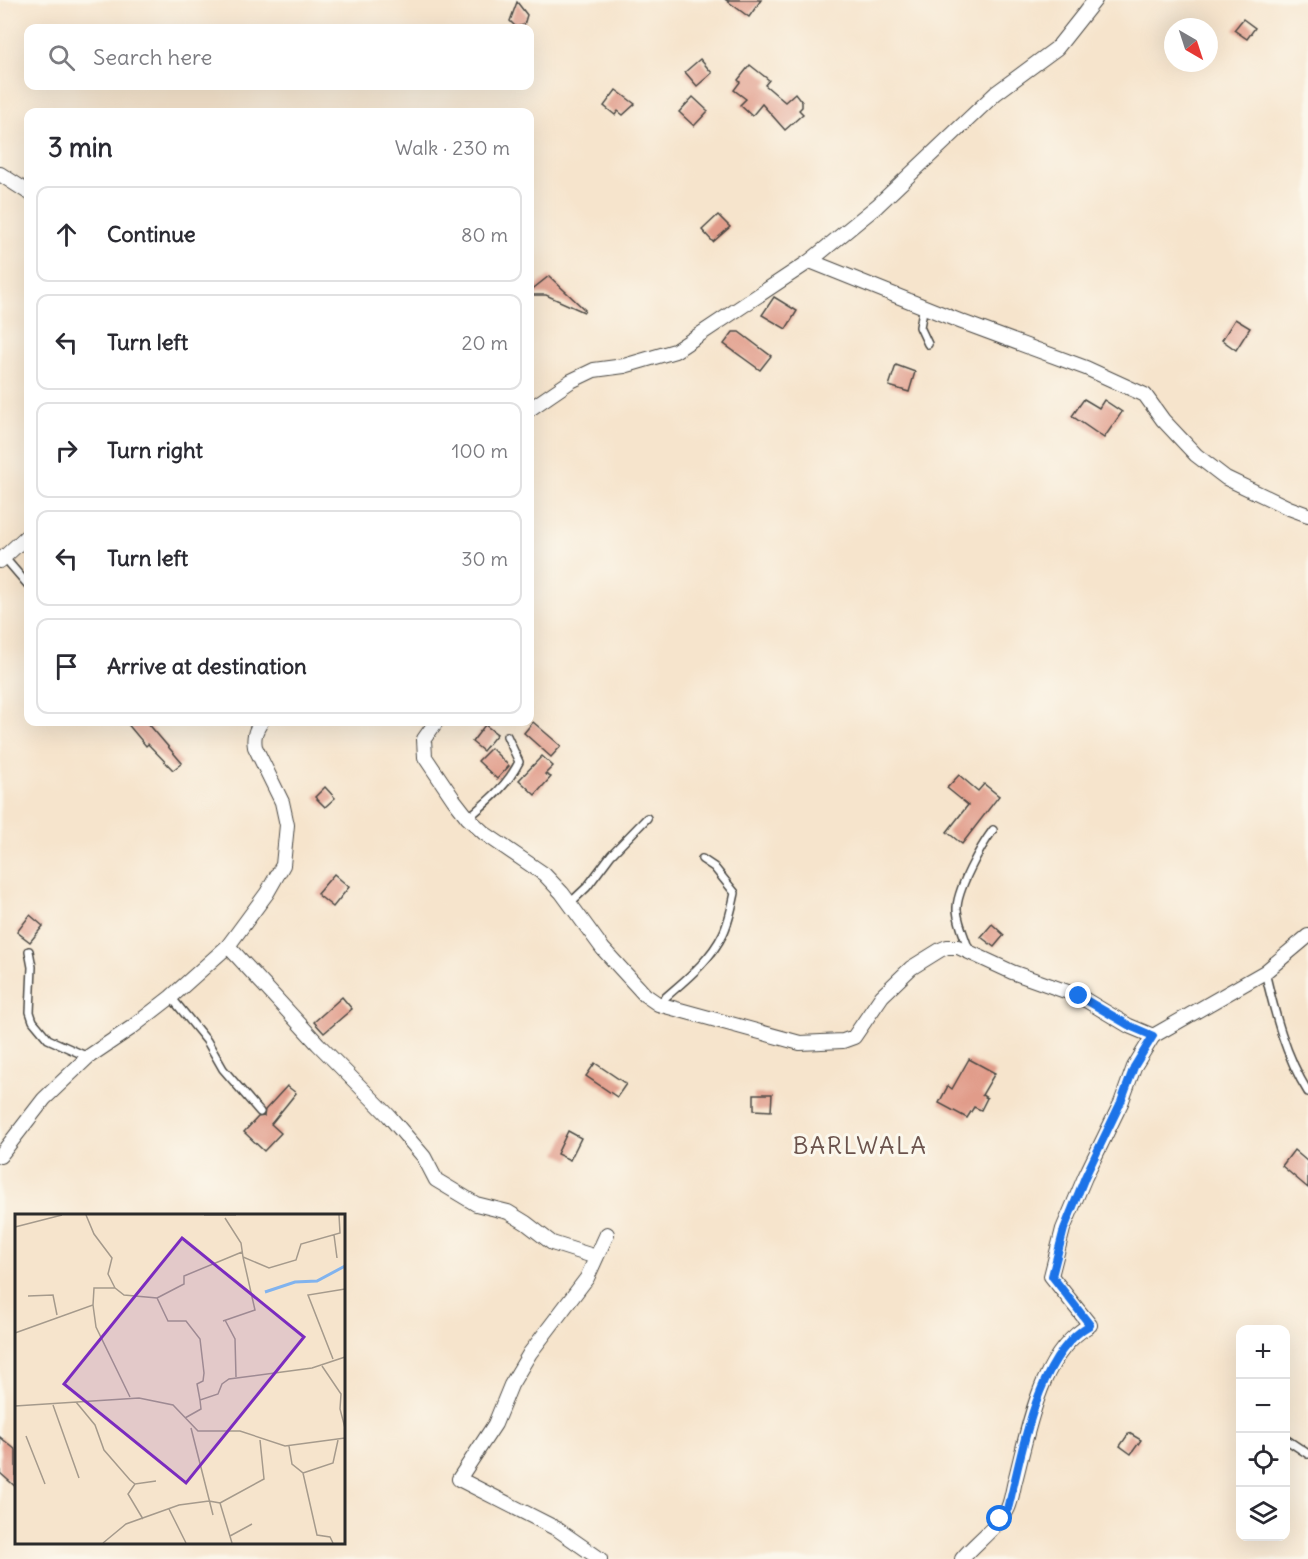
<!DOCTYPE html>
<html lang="en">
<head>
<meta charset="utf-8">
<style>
	:root { --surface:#fff; --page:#f2f2f3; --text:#2b2b33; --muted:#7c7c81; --line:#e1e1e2 }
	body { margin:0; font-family:Delius,sans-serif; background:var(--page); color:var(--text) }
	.controls { position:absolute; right:18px; bottom:18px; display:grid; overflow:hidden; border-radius:12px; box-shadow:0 6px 24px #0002 }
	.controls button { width:54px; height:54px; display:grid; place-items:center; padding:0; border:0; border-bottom:2px solid var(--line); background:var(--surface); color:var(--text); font:30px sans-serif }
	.compass { position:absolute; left:1164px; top:18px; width:54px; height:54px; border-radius:50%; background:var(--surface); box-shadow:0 6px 24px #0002; rotate:141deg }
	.stop { position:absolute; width:18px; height:18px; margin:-14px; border:4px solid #1a73e8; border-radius:50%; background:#fff }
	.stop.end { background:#1a73e8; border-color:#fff; box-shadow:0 2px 6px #0008 }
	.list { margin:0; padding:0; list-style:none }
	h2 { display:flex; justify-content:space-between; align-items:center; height:78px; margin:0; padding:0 24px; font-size:26px }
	h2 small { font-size:20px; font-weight:400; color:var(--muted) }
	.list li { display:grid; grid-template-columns:39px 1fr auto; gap:18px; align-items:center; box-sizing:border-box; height:96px; margin:0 12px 12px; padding:0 12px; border:2px solid var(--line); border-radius:12px }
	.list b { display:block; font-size:22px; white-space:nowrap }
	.list em { font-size:20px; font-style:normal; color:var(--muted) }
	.icon { flex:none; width:33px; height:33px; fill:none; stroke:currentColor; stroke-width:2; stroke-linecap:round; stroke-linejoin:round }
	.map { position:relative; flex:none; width:1308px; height:1559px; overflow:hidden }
	.search { position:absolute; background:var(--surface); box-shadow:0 6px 24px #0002; left:24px; top:24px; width:510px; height:66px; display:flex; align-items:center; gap:15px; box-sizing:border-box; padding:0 21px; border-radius:12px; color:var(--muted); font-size:22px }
	.panel { position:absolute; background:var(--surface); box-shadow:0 6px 24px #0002; left:24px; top:108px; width:510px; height:618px; border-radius:12px }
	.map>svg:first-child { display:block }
</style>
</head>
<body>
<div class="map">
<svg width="1308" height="1559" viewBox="0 0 1308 1559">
	<rect width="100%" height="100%" fill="#fbf7ec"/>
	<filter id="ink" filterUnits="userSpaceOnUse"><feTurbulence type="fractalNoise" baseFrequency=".0167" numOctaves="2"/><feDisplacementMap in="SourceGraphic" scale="12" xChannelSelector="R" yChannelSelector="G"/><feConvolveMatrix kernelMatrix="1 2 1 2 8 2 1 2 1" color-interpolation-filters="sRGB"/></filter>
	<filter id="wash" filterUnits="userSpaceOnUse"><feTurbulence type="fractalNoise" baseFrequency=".008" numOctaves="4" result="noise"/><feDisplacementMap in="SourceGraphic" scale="24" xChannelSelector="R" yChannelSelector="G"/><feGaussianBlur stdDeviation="1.35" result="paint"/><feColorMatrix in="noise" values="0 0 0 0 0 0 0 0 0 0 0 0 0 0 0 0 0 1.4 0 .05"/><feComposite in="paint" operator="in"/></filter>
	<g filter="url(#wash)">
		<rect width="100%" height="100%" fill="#f6e4cc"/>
		<g id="blocks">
			<!-- building -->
			<g fill="#e19c8a">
				<polygon points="726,0 761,0 749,17"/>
				<polygon points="517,2 527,15 524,25 516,27 510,21"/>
				<polygon points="1243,19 1255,28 1247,39 1234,30"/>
				<polygon points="700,59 712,73 697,86 685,72"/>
				<polygon points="750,65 769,80 765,85 785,102 795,93 802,102 802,107 799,110 803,114 785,130 762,104 752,116 740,105 746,99 734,90 740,82 738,80"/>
				<polygon points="616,90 635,104 623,115 618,111 615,115 604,106"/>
				<polygon points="693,97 708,111 694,126 679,112"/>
				<polygon points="718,215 730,227 713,242 702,230"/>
				<polygon points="549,276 585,310 584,312 546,295 530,295 530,291"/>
				<polygon points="774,297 797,311 786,329 762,315"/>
				<polygon points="1235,319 1250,328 1236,350 1222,340"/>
				<polygon points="733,332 739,332 771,356 760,370 724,344"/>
				<polygon points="896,365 915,372 909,392 889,386"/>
				<polygon points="1084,399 1099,408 1104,400 1122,412 1104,438 1072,416"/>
				<polygon points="126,722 147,722 182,763 173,770 148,744 146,746"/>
				<polygon points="533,722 561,746 551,757 524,733"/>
				<polygon points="485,725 497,734 483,751 472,742"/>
				<polygon points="491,748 509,766 497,779 478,761"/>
				<polygon points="542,756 553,766 545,774 551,777 535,795 519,780"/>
				<polygon points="959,775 978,791 984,784 999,796 962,844 947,832 968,805 947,788"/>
				<polygon points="325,787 335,798 325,807 315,797"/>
				<polygon points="334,874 349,887 333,907 317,894"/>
				<polygon points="30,915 43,926 30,942 17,932"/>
				<polygon points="992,924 1004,935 994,947 981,937"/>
				<polygon points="342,997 352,1009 324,1033 314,1022"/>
				<polygon points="969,1059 995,1073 982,1095 987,1098 981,1110 974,1107 967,1118 939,1103 948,1086 952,1089"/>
				<polygon points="595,1063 626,1084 617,1097 586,1076"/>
				<polygon points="287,1086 296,1093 271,1124 281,1133 264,1151 244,1132 258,1117 264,1116 265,1110"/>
				<polygon points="754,1094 772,1094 771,1111 754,1110"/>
				<polygon points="568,1131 581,1138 570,1160 557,1154"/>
				<polygon points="1294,1150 1308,1162 1308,1188 1282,1166"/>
				<polygon points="1129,1433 1141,1440 1131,1454 1120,1446"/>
				<polygon points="0,1437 16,1450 16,1487 0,1473"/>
			</g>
		</g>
	</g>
	<g filter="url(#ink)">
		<use href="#blocks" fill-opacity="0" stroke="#494743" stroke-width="1.5"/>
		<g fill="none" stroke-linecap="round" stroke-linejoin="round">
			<defs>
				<g id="service">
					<polyline points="924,305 920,327 928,344"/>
					<polyline points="4,557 28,585"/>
					<path d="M 468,818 C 488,801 507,786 519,762 L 507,736"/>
					<polyline points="570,903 587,887 611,855 647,818"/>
					<path d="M 969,950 C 965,938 958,923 957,910 C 956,891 981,846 993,830"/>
					<polyline points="29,951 32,967 30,1012 33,1021 48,1039 88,1057"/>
					<path d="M 1265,972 C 1275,1014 1285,1055 1308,1092"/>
					<polyline points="171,997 207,1041 223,1069 260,1112"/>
					<path d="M 658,1004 C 681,983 709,963 723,934 C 729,922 732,907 735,893 L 714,867 L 702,859"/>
					<polyline points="1287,1440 1308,1454"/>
				</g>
				<g id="minor">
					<polyline points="0,174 28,192"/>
					<polyline points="810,261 962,322 1086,368 1145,395 1163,420 1196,455 1226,478 1289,508 1308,515"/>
					<polyline points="530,409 571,381 594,370 624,366 675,351 810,261 877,206 996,93 1057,48 1095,0"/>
					<polyline points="0,561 28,535"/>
					<polyline points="436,722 424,739 425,757 454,800 468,818 484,833 544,874 562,893 603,949 645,995 658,1004 800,1043 843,1041 854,1037 882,996 911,968 940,950 947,947 958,947 1012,972 1079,996 1129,1026 1153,1036 1265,972 1308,936"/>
					<polyline points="228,946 318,1044 389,1116 424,1157 436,1180 476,1204 508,1212 526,1223 552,1243 596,1257"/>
					<path d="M 0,1156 L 44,1099 L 88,1057 L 131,1028 L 171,997 L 228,946 L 267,893 L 283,865 L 287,825 L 282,802 L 255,747 C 253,736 256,730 261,722"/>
					<polyline points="600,1559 557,1529 459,1479 495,1424 511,1385 530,1353 587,1278 607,1234"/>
					<path d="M 962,1559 C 974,1544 1001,1524 1008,1508 C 1012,1499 1013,1487 1016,1477 C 1029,1427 1041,1352 1090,1325 L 1051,1276 L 1063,1229 L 1085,1177 L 1121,1103 L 1134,1067 L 1153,1036"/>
				</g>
			</defs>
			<!-- service casing -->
			<use href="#service" stroke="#494743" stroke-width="10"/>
			<!-- minor casing -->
			<use href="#minor" stroke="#494743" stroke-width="16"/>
			<!-- service -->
			<use href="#service" stroke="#fff" stroke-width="7"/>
			<!-- minor -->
			<use href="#minor" stroke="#fff" stroke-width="14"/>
		</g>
	</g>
	<g fill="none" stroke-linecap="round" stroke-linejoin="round" filter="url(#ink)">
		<!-- route -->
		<path stroke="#1a73e8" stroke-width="8" d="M 1000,1519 L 1008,1509 C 1022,1454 1037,1354 1090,1325 L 1052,1276 L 1064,1229 L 1085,1177 L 1121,1102 L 1134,1067 L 1153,1036 L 1130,1026 L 1079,996"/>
	</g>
	<g text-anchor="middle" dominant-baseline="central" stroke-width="6" stroke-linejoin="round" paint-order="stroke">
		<!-- quarter labels -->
		<g font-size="24" letter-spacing="1.5" fill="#6b534c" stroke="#fbf7ec">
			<text x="860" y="1145">BARLWALA</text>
		</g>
	</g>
	<!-- overview -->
	<g transform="translate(15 1214)">
		<rect width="330" height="330" fill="#f6e4cc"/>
		<path fill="none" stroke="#81b3ee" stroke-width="3" d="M 250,78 L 280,68 L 302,67 L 330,52"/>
		<path fill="none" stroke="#a59a8c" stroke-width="1.5" d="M 71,1 L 79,20 L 97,44 L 93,60 L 100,74M 189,1 L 221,1M 210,4 L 226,29 L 228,43 L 254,54 L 281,46 L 286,30 L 325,19 L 324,1M 0,13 L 47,1M 319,21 L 322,44M 13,82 L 38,81 L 42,101M 142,84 L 169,70 L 169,62 L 227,38M 78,91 L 81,113 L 115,183M 210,106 L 220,125 L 221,163M 208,107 L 240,96 L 228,43M 0,119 L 78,91 L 79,74 L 100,74 L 109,81 L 142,84 L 153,107 L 171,107 L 185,125 L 189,159 L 188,167 L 182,170 L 185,186M 318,145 L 293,81 L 330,75M 307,152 L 326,180 L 325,195 L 330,214M 61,188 L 80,211 L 89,236 L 115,266 L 120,270 L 141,267M 38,191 L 64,264M 0,192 L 124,184 L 158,191 L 183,217 L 225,217 L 270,232 L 330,224M 170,204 L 186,195 L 185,186 L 203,180 L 207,170 L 214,165 L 297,154 L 330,143M 176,214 L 198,301M 11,222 L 30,270M 274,232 L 277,250 L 288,259 L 302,321 L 315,323 L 318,329M 288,259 L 318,249 L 323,226M 120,270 L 113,280 L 128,305M 205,289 L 249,265 L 245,226M 154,295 L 171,329M 215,322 L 237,310M 88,329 L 111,310 L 164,291 L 194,287 L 205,289 L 217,329"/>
		<path fill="#7b2cbf" fill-opacity="0.15" stroke="#7b2cbf" stroke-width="3" d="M 167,24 L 289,123 L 171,269 L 49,170 Z"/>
		<rect width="330" height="330" fill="none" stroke="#2b2b2b" stroke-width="3"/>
	</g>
</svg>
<div class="controls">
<button>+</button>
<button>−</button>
<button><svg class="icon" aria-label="locate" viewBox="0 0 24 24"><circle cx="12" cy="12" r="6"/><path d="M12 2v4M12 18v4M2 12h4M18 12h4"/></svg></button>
<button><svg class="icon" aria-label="layers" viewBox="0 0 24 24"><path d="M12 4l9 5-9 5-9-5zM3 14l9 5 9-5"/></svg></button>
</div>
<svg class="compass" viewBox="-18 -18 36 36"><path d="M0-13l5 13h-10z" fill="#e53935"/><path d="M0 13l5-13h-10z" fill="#7c7c81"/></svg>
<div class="stop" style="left:1000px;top:1519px"></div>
<div class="stop end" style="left:1079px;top:996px"></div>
<div class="search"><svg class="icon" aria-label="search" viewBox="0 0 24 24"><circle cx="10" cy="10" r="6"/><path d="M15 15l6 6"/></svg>Search here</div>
<section class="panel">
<h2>3 min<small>Walk · 230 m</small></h2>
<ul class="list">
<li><svg class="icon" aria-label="ahead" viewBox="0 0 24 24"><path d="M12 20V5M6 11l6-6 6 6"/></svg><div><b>Continue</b></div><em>80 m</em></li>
<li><svg class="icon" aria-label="left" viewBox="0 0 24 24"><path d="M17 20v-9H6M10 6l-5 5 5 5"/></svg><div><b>Turn left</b></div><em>20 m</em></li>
<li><svg class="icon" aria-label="right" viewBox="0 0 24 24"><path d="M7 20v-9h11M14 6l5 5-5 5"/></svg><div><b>Turn right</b></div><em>100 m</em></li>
<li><svg class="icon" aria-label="left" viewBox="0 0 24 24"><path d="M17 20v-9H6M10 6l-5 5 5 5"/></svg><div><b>Turn left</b></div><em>30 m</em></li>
<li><svg class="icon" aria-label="arrive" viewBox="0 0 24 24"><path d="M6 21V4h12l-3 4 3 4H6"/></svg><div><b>Arrive at destination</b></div></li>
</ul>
</section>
</div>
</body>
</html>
